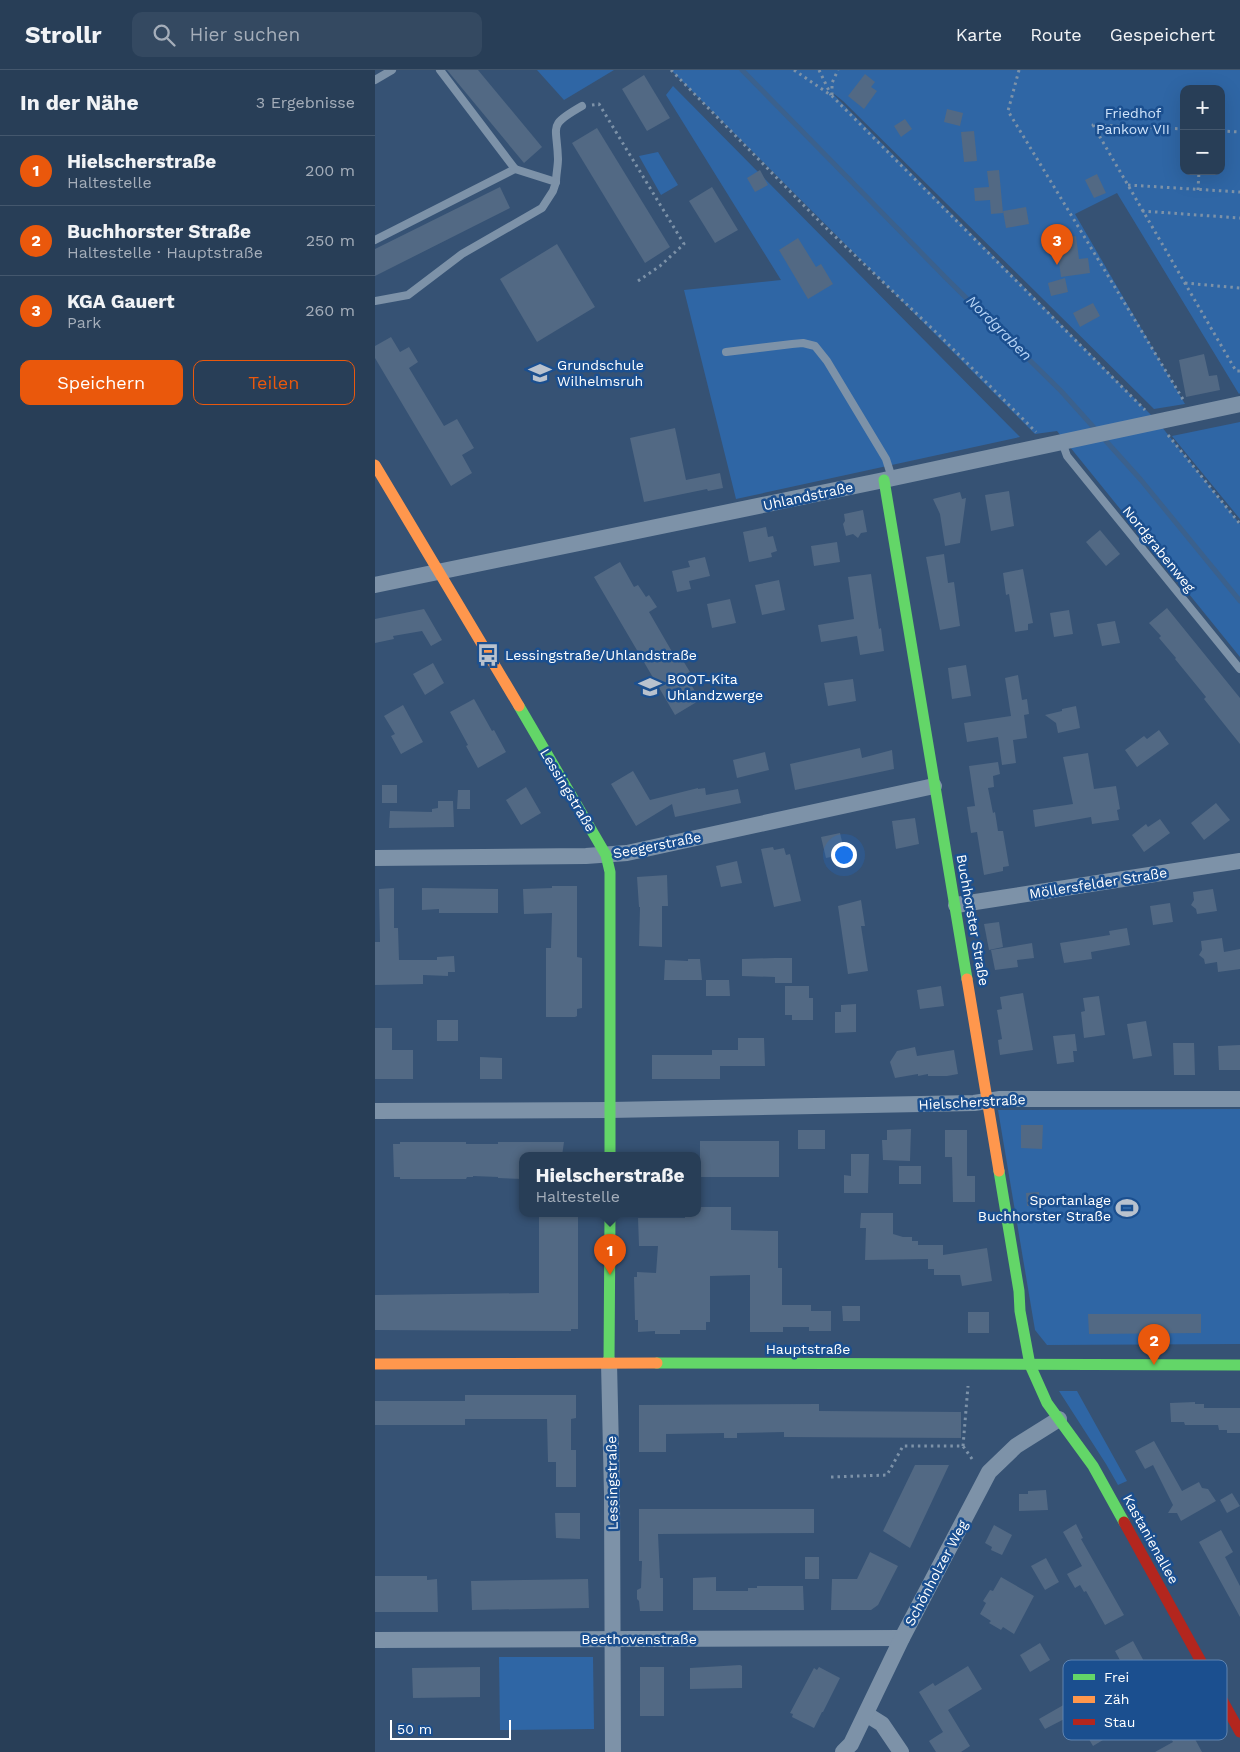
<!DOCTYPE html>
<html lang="de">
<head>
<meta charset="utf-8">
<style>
	:root { --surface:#283e57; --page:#344961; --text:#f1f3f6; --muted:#a5aeba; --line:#44576d; --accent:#ea580c }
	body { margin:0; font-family:"Work Sans",sans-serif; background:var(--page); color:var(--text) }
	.controls { position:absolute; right:15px; top:15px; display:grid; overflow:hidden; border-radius:10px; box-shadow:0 5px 20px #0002 }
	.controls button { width:45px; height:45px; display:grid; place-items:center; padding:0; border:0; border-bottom:1px solid var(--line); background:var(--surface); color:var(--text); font:25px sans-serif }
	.scale { position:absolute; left:15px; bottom:12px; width:121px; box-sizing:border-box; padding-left:5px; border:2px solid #fff; border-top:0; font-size:14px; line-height:18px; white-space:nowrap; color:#fff; -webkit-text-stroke:4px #1b4f8f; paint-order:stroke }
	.you { position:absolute; left:468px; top:784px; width:18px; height:18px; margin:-12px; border:4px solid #fff; border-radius:50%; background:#1a73e8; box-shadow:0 0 0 8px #1a73e833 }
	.badge { display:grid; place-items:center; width:32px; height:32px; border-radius:50%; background:var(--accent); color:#fff; font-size:16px; font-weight:700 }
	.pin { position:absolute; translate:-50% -41px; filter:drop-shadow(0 1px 2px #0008) }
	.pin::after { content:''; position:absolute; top:26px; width:18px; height:15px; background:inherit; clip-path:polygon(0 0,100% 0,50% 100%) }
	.popup { position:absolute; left:144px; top:1082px; width:182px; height:65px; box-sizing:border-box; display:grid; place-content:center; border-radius:10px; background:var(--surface); filter:drop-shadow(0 1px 4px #0005); font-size:16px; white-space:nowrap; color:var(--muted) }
	.popup b { font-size:19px; color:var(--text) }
	.popup::after { content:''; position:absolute; left:50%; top:100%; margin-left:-10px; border:10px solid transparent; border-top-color:var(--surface) }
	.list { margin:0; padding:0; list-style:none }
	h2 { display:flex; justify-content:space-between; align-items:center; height:65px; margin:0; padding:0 20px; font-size:21px }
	h2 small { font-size:16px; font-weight:400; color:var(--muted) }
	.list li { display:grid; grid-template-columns:32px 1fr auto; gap:15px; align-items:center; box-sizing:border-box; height:70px; padding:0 20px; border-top:1px solid var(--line) }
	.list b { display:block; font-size:19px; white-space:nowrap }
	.list p { margin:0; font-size:16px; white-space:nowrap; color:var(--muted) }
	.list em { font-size:16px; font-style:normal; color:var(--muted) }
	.actions { display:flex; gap:10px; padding:15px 20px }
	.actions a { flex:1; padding:11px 0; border:1px solid var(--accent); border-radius:10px; text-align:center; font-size:18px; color:var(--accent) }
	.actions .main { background:var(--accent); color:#fff }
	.icon { flex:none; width:28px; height:28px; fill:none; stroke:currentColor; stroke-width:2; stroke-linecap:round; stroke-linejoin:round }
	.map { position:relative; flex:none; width:865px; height:1682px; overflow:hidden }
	header { display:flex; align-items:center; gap:30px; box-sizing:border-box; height:70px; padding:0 25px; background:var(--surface); border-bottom:1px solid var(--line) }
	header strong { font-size:24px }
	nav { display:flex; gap:28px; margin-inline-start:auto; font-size:18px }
	.search { width:350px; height:45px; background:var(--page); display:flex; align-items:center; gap:12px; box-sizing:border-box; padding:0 18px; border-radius:10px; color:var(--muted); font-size:19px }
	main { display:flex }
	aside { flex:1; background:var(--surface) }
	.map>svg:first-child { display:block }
</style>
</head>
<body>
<header>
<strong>Strollr</strong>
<div class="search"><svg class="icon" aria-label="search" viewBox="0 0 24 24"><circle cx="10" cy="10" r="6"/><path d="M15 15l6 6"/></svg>Hier suchen</div>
<nav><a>Karte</a><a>Route</a><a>Gespeichert</a></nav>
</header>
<main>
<aside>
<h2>In der Nähe<small>3 Ergebnisse</small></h2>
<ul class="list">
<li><span class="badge">1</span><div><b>Hielscherstraße</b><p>Haltestelle</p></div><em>200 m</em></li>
<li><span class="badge">2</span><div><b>Buchhorster Straße</b><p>Haltestelle · Hauptstraße</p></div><em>250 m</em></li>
<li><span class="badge">3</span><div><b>KGA Gauert</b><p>Park</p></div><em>260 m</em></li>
</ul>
<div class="actions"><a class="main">Speichern</a><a>Teilen</a></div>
</aside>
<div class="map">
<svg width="865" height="1682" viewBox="0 0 865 1682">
	<rect width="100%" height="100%" fill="#365274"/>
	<!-- green -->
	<g fill="#2f66a5" fill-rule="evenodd">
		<polygon points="162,0 239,0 189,30"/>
		<path d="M 296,0 L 865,0 L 865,323 L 864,324 L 742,123 L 700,144 L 810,334 L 779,339 L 468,31 L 454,20 L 782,351 L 865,454 L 865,587 L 682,361 L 660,364 ZM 809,19 L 846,19 L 846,101 L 809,101 Z"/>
		<polygon points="298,16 645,367 361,429 309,220 406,210 291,25"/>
		<polygon points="283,82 303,115 286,125 264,86"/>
		<polygon points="865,352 865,449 797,366"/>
		<polygon points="865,1039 865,1274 672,1275 660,1260 623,1040"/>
		<polygon points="684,1321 702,1321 752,1411 743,1415 731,1394"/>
		<polygon points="124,1587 218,1587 219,1659 125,1660"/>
	</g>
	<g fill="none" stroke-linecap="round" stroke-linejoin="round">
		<!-- stream -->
		<polyline stroke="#3b618d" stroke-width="5" points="367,0 573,210 686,321 766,410 865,531"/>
	</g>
	<!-- building -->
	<g fill="#526984">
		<polygon points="72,0 103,0 167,77 149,93"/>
		<polygon points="490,4 500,12 496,17 502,21 489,39 473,26"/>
		<polygon points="269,5 295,48 272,61 247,19"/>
		<polygon points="572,39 588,43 585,56 569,52"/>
		<polygon points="530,49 537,59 526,67 519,56"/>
		<polygon points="222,58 295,177 270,193 197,73"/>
		<polygon points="599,61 602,91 589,92 586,62"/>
		<polygon points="385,100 393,115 380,122 372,108"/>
		<polygon points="624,100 628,143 616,144 615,130 600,131 599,118 614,117 612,101"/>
		<polygon points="722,104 731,123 719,128 710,110"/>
		<polygon points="125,117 135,138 0,206 0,179"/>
		<polygon points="337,117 363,160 340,173 314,131"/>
		<polygon points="651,137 654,154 631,158 628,141"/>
		<polygon points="701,166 704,189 713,188 715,203 686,207 681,169"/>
		<polygon points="423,168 441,197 446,194 458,214 433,229 404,180"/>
		<polygon points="182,174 220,237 162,272 125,209"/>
		<polygon points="690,208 693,222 676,226 673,213"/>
		<polygon points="718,233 725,246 705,257 698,243"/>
		<polygon points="16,267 25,282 34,277 43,292 34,298 69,356 82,349 99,378 87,385 97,403 76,416 0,288 0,276"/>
		<polygon points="829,284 834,306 842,305 845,320 811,327 804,290"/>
		<polygon points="300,358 311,410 345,403 348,418 333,421 332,419 269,432 255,368"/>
		<polygon points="634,421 639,456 616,461 610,425"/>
		<polygon points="585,422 587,429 591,428 585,473 570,476 565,444 558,429"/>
		<polygon points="488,440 492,462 486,463 483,468 478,464 471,466 468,454 470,451 469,444"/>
		<polygon points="391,457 393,467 398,466 402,481 396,483 397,487 374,492 368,462"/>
		<polygon points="725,460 745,484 731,496 711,472"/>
		<polygon points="462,472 465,492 439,496 436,476"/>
		<polygon points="569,484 573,513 579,512 585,556 565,560 551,487"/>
		<polygon points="330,487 335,506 314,511 316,519 302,522 297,501 315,497 313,491"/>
		<polygon points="245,492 259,517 263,515 271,527 274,525 282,537 274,542 303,592 307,589 315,602 310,604 325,630 300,645 219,507"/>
		<polygon points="648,499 658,553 653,554 653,560 640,562 634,524 631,525 628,503"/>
		<polygon points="496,504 504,559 506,558 509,581 485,585 482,566 446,572 443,555 479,549 473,507"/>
		<polygon points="404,510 410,540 387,545 380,515"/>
		<polygon points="355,529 361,553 337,558 332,534"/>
		<polygon points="792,538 865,628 865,674 829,629 831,627 800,589 801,588 784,568 786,566 774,553"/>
		<polygon points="49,539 67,570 56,576 47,561 18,566 19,569 0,573 0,549"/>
		<polygon points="694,540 698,564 679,567 675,543"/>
		<polygon points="740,551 745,573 727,576 722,554"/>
		<polygon points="58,593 69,613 50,625 38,604"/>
		<polygon points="591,595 596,626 577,629 573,598"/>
		<polygon points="643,605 647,630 652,629 654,644 649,645 652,668 638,670 641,693 627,695 623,667 592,672 589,653 636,646 630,608"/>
		<polygon points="478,609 481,631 453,636 449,613"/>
		<polygon points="99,629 117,661 119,660 131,682 103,698 91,676 93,675 75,642"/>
		<polygon points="28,635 48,672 26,684 16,666 20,664 9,646"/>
		<polygon points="701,636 705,658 683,663 681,653 670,645 687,641 687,639"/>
		<polygon points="784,660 794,674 762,697 750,680 769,666 772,669"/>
		<polygon points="485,678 487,688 517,680 519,699 420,720 415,694"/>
		<polygon points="390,682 394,700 362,708 358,690"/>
		<polygon points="713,683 719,719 741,716 745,739 742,740 744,750 717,754 716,747 660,757 658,740 698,734 688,687"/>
		<polygon points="623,692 625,704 618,706 619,717 613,718 618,743 620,742 623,761 628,761 634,796 628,797 628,801 609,805 602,762 596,763 592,737 600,736 594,696"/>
		<polygon points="258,701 275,730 323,718 323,719 330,718 331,725 363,719 366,733 300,747 297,734 261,756 236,714"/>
		<rect x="7" y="715" width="15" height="18"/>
		<polygon points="151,717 166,743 146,755 131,730"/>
		<polygon points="83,720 95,720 95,739 82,739"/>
		<polygon points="63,731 78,731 79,757 14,758 15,741 57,742 57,739 63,738"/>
		<polygon points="841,733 855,750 829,770 816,753"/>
		<polygon points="540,748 544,774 521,779 517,751"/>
		<polygon points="785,749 795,763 769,782 757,765 771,754 773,757"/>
		<polygon points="465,763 470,784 451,788 446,767"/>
		<polygon points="398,777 399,780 409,778 411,785 415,784 426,831 399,837 386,779"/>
		<polygon points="362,791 367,813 346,817 341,796"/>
		<polygon points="292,805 293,836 287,836 287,877 264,876 265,837 264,837 262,807"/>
		<polygon points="177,816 202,816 202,887 207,888 207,938 202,939 202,946 200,947 171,947 171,878 176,878 177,843 149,844 148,819 177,818"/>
		<polygon points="19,818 19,858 23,858 24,890 62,890 62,887 79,886 80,902 73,902 73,906 48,905 48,914 0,915 0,872 5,872 4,819"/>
		<polygon points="47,818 123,819 123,843 64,843 64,839 47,840"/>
		<polygon points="838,819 842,841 822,844 821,839 816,835 819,830 818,822"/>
		<polygon points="486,830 490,856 486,856 493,901 473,904 463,836"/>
		<polygon points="795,833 798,852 778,855 775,836"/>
		<polygon points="624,852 628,877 614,880 609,854"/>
		<polygon points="752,858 755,875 716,882 717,889 689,893 685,873 735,865 734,861"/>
		<polygon points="847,868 849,882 865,879 865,899 843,902 842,892 830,894 829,889 824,885 827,880 826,871"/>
		<polygon points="657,873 659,888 642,890 643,897 620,900 616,880"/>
		<polygon points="400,888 417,888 417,913 400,913 400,907 367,906 367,889"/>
		<polygon points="313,889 325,889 327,910 289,910 290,890 313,891"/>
		<polygon points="331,910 354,910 355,926 331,926"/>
		<polygon points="410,916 434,916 434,928 438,928 438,950 417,950 417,945 410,945"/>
		<polygon points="566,916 569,936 545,939 542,920"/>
		<polygon points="648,923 658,980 625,985 623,970 627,969 622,940 627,939 625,927"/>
		<polygon points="724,926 730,965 709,968 706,942 710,941 708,928"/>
		<polygon points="481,934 481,962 460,963 460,942 466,942 466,935"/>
		<rect x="62" y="950" width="21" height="21"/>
		<polygon points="771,951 777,986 758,989 752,954"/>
		<polygon points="0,958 17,958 17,980 38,980 38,1009 0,1009"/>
		<polygon points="700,964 702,981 698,981 699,992 682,994 678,966"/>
		<polygon points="363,968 389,968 390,996 345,996 345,1009 277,1009 277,985 337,985 337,980 363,980"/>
		<polygon points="798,973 819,973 820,1005 799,1005"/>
		<polygon points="865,975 865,1000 844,1000 843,976"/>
		<polygon points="540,977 542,986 579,980 583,1004 572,1006 553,1006 553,1004 543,1006 543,1004 520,1008 515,992 522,981"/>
		<polygon points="105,987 127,988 127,1009 105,1009"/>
		<polygon points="646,1055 668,1055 667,1079 646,1078"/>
		<polygon points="536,1059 535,1091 508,1090 507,1070 512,1070 512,1060"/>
		<rect x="423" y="1060" width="27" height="19"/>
		<polygon points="570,1060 592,1060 592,1106 600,1106 600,1132 578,1132 577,1087 570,1087"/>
		<rect x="325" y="1071" width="79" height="36"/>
		<polygon points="25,1072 91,1072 91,1074 123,1074 123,1072 189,1072 187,1086 148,1086 148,1109 123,1108 123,1107 98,1106 98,1107 92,1107 91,1109 25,1109 25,1107 19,1107 18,1074 25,1074"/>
		<polygon points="476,1084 494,1084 493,1123 469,1123 469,1105 476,1106"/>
		<rect x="524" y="1096" width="22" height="18"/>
		<polygon points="664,1122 665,1135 652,1136 651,1123"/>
		<polygon points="322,1137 356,1137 356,1160 403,1161 403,1198 407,1198 407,1235 436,1235 436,1241 456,1241 456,1261 434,1261 434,1257 408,1257 408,1262 375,1262 375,1205 335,1206 335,1252 331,1252 331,1260 305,1260 305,1264 280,1264 280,1261 263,1262 263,1250 260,1250 259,1207 262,1207 262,1202 281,1203 283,1176 264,1176 263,1148 310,1148 310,1144 322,1144"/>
		<polygon points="486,1143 518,1143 518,1164 528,1167 537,1167 537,1171 543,1171 543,1175 568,1175 568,1185 612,1178 617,1211 587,1216 585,1205 559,1205 559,1199 553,1199 553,1189 490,1190 491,1158 485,1158"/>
		<polygon points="166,1144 203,1144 203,1259 196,1259 196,1261 0,1260 0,1225 164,1223 164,1146 166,1146"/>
		<polygon points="467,1236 485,1236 485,1251 468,1251"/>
		<rect x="593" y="1242" width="21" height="21"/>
		<polygon points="713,1244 826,1244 826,1263 714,1264"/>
		<polygon points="90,1325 201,1325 201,1348 196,1349 196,1380 201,1380 201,1417 181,1417 181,1392 173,1392 172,1349 90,1349 90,1355 0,1355 0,1331 90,1331"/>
		<polygon points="820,1332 820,1334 829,1334 829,1338 865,1338 865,1363 852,1363 852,1360 844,1360 843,1355 810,1355 809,1352 796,1352 795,1333"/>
		<polygon points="444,1334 444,1341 586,1342 586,1368 409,1367 409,1362 362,1363 362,1368 349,1368 349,1363 291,1364 291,1382 264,1382 264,1335"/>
		<polygon points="779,1371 807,1421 824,1412 827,1418 833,1419 841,1431 806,1451 802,1443 793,1443 798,1435 778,1395 770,1399 760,1381"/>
		<polygon points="540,1395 574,1395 535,1478 508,1461"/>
		<polygon points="671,1420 673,1440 644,1441 644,1424 653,1424 653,1421"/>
		<polygon points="857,1423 865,1436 852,1443 845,1430"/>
		<polygon points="264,1439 439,1439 439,1463 283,1464 285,1508 288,1508 288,1541 265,1541 264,1531 262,1529 262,1520 266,1518 267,1491 264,1491"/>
		<polygon points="180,1443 205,1443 205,1469 181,1468"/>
		<polygon points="701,1454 708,1468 706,1469 749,1545 730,1555 711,1521 709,1522 705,1515 700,1518 692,1504 707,1496 688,1462"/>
		<polygon points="619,1455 637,1465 627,1485 616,1480 617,1477 610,1473"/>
		<polygon points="846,1460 858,1482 850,1487 865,1516 865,1547 824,1472"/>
		<polygon points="495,1482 523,1496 503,1535 496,1540 456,1540 457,1509 482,1509"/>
		<rect x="430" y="1487" width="14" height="22"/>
		<polygon points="671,1488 684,1512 670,1520 656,1496"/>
		<polygon points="0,1506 52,1506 52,1510 62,1509 63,1542 0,1542"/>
		<polygon points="341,1507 341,1521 373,1521 373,1518 382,1518 382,1516 428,1516 429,1540 318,1540 318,1508"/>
		<polygon points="626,1507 659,1526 639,1564 628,1557 626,1560 614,1553 616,1551 605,1544 611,1533 608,1531 615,1520 618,1521"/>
		<polygon points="213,1509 214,1538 97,1540 96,1511"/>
		<polygon points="758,1571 778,1608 784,1604 794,1623 775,1634 757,1600 752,1603 740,1581"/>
		<polygon points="665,1573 675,1590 655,1602 645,1585"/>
		<polygon points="365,1595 367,1596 367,1618 315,1619 315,1598"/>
		<polygon points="593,1596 607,1619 573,1640 595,1676 586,1682 561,1682 554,1671 568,1662 544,1622 558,1613 560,1616"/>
		<polygon points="105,1597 105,1627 38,1628 37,1598"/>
		<rect x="265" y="1597" width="24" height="49"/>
		<polygon points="444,1597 465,1608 448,1642 447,1642 439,1658 417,1647 418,1644 415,1643 439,1598 442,1600"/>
		<polygon points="707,1600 720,1623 714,1626 738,1664 718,1676 699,1644 670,1659 664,1649 699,1629 688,1612"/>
		<polygon points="808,1647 827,1682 780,1682 798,1672 790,1657"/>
	</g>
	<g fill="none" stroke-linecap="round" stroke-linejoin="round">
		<!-- path -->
		<g stroke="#7d92a8" stroke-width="3" stroke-dasharray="2.5 4" stroke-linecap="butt">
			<polyline points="296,0 449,156 564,265 661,362"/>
			<polyline points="419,0 457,26 770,340"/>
			<polyline points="444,0 456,25"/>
			<polyline points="644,0 633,41 809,331"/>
			<polyline points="457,25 457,13 463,0"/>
			<polyline points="217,35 224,34 309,174 285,196 263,211"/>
			<polyline points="809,59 718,55 861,301 865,301"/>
			<polyline points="846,61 865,62"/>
			<polyline points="753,115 865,122"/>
			<polyline points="823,120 824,101"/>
			<polyline points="767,141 865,148"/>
			<polyline points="810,213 865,218"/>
			<polyline points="793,365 865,454"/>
			<polyline points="588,1376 593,1316"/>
			<polyline points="456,1407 512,1405 528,1376 588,1376 597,1389"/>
		</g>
		<!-- lane -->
		<g stroke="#7d92a8" stroke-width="8">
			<polyline points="0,10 17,0"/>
			<path d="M 181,112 C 181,105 183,96 183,89 C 182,54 172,56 207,36"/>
			<polyline points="0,170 140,99"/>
			<polyline points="0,231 33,225 87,184 167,138 178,121 181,112 140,99 65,0"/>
			<polyline points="351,282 417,274 428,273 440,276 452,291 511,389 517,408"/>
			<polyline points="687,372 692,386 865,599"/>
		</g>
		<!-- street -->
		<g stroke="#7d92a8" stroke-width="16">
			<polyline points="0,515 509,410 865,334"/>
			<polyline points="0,788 211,786 252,783 559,716"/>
			<polyline points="581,835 865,791"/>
			<polyline points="0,1041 235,1040 599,1033 625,1029 865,1029"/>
			<polyline points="234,1293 237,1424 238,1682"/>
			<polyline points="0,1570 527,1568"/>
			<polyline points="491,1644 507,1654 526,1682"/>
			<polyline points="468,1682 476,1674 527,1568 614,1402 641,1376 684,1349"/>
		</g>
		<!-- fast -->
		<g stroke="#63d668" stroke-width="11">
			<polyline points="509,410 592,909"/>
			<polyline points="144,636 231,785 235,802 235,1086"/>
			<polyline points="624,1101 644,1221 645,1241 655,1295 672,1333 718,1396 749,1452"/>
			<polyline points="234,1293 235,1144"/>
			<polyline points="282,1293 865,1295"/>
		</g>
		<!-- slow -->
		<g stroke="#ff974d" stroke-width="11">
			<polyline points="0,395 144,636"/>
			<polyline points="592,909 624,1101"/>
			<polyline points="0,1294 282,1293"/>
		</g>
		<!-- jam -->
		<polyline stroke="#b3261e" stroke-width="11" points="749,1452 865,1662"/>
	</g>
	<!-- icons -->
	<defs>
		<symbol id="school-bare" viewBox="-9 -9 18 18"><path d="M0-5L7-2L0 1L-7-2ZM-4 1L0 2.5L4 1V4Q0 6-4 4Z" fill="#b9c2ce" stroke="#1b4f8f" stroke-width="2.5" paint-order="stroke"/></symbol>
		<symbol id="bus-bare" viewBox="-9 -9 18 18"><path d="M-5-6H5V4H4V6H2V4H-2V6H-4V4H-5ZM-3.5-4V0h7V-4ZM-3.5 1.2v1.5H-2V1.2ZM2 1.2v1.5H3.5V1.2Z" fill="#b9c2ce" stroke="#1b4f8f" stroke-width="2.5" paint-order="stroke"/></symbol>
		<symbol id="stadium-bare" viewBox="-9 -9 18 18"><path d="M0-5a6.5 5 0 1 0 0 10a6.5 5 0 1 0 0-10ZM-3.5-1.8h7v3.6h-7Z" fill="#b9c2ce" stroke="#1b4f8f" stroke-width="2.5" paint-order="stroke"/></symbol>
	</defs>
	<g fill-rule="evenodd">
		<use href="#school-bare" x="149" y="287" width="32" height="32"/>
		<use href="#bus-bare" x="97" y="569" width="32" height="32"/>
		<use href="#school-bare" x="259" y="601" width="32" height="32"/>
		<use href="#stadium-bare" x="736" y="1122" width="32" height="32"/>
	</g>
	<g text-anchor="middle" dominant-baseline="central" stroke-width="5" stroke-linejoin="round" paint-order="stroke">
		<!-- park labels -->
		<g font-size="14" fill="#cfe3fa" stroke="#1b4f8f">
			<text x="758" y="43">Friedhof<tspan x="758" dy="16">Pankow VII</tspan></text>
		</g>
		<!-- poi labels -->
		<g font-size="14" fill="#fff" stroke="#1b4f8f" text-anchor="start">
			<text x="182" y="295">Grundschule<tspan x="182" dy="16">Wilhelmsruh</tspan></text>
			<text x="130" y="585">Lessingstraße/Uhlandstraße</text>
			<text x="292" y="609">BOOT-Kita<tspan x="292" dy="16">Uhlandzwerge</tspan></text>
			<text x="736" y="1130" text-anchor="end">Sportanlage<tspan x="736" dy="16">Buchhorster Straße</tspan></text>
		</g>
		<!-- street labels -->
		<g font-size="14" fill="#fff" stroke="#1b4f8f">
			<text transform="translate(433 426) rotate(-12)">Uhlandstraße</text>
			<text transform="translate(784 479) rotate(51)">Nordgrabenweg</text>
			<text transform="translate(193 720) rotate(59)">Lessingstraße</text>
			<text transform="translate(282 775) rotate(-11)">Seegerstraße</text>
			<text transform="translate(723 813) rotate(-9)">Möllersfelder Straße</text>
			<text transform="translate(598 850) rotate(80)">Buchhorster Straße</text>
			<text transform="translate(597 1032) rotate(-3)">Hielscherstraße</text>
			<text x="433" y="1279">Hauptstraße</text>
			<text transform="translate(237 1413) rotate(-91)">Lessingstraße</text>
			<text transform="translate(776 1469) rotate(61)">Kastanienallee</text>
			<text transform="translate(561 1503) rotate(-62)">Schönholzer Weg</text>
			<text x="264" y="1569">Beethovenstraße</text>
		</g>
		<!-- water labels -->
		<g font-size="15" font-style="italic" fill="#b5d3f5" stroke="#1b4f8f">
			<text transform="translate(624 258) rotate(45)">Nordgraben</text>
		</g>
	</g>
	<!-- legend -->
	<rect x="688" y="1590" width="164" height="80" rx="8" fill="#1b4f8f" stroke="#5f84b1" stroke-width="1"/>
	<rect x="698" y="1604" width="22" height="6" fill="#63d668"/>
	<rect x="698" y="1626" width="22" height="7" fill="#ff974d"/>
	<rect x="698" y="1649" width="22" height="6" fill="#b3261e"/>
	<g font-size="14" fill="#fff">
		<text x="729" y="1612">Frei</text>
		<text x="729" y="1634">Zäh</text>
		<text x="729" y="1657">Stau</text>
	</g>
</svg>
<div class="controls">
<button>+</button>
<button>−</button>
</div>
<div class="scale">50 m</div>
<div class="you"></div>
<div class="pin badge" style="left:235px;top:1205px">1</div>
<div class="popup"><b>Hielscherstraße</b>Haltestelle</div>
<div class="pin badge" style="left:779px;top:1295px">2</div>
<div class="pin badge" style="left:682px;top:195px">3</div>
</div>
</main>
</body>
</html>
